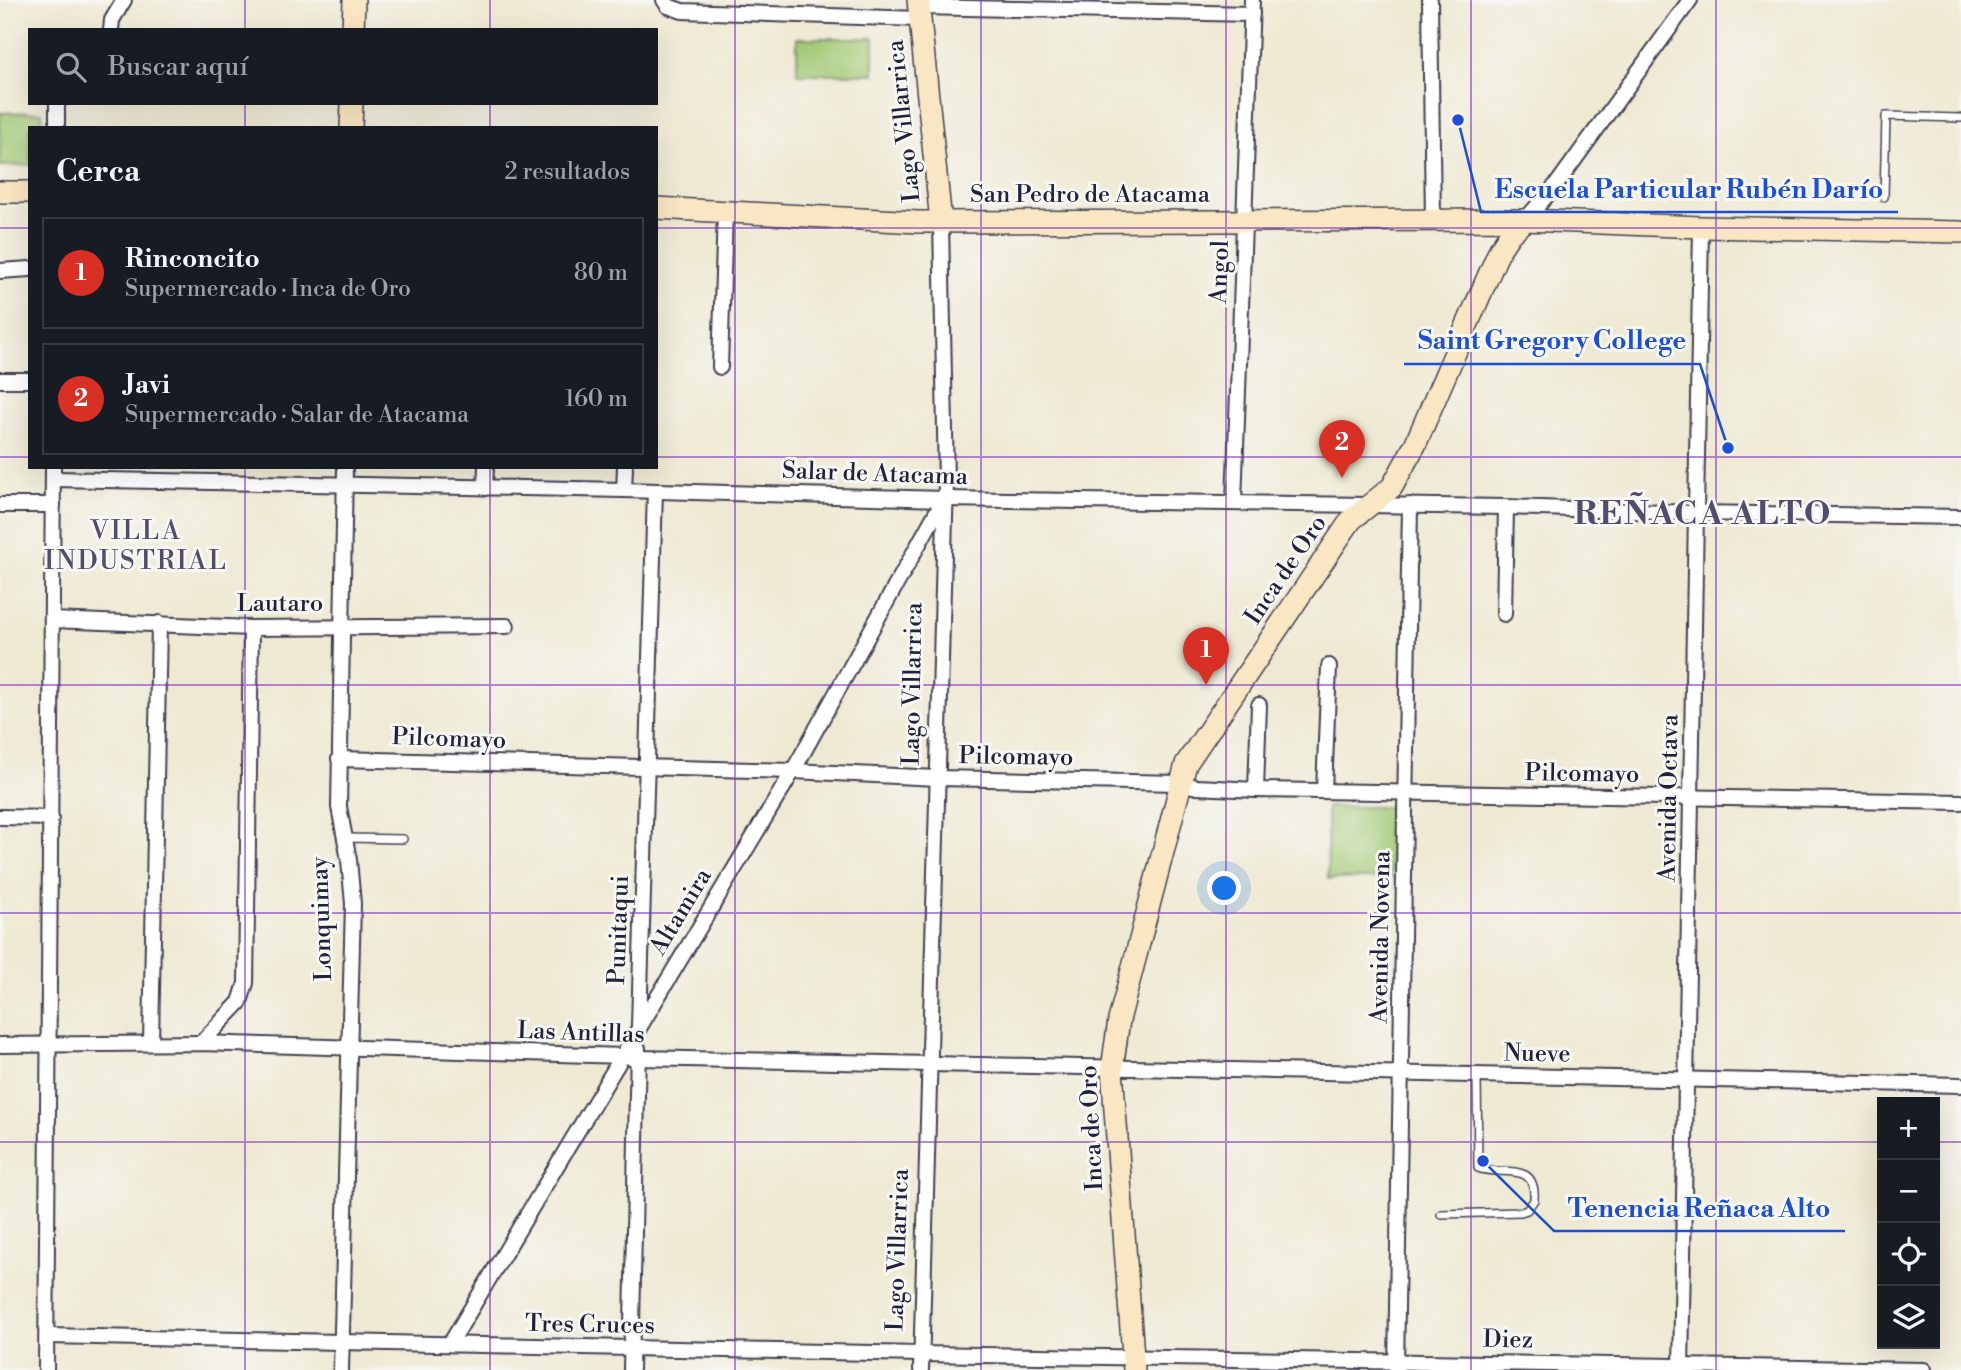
<!DOCTYPE html>
<html lang="es">
<head>
<meta charset="utf-8">
<style>
	:root { --surface:#171b24; --page:#242831; --text:#f1f3f6; --muted:#9ea1a6; --line:#363941; --accent:#d93025 }
	body { margin:0; font-family:"Libre Bodoni",serif; background:var(--page); color:var(--text) }
	.controls { position:absolute; right:21px; bottom:21px; display:grid; overflow:hidden; border-radius:0px; box-shadow:0 7px 28px #0002 }
	.controls button { width:63px; height:63px; display:grid; place-items:center; padding:0; border:0; border-bottom:2px solid var(--line); background:var(--surface); color:var(--text); font:35px sans-serif }
	.you { position:absolute; left:1225px; top:889px; width:24px; height:24px; margin:-18px; border:5px solid #fff; border-radius:50%; background:#1a73e8; box-shadow:0 0 0 10px #1a73e833 }
	.badge { display:grid; place-items:center; width:46px; height:46px; border-radius:50%; background:var(--accent); color:#fff; font-size:23px; font-weight:700 }
	.pin { position:absolute; translate:-50% -58px; filter:drop-shadow(0 2px 4px #0008) }
	.pin::after { content:''; position:absolute; top:37px; width:24px; height:21px; background:inherit; clip-path:polygon(0 0,100% 0,50% 100%) }
	.list { margin:0; padding:0; list-style:none }
	h2 { display:flex; justify-content:space-between; align-items:center; height:91px; margin:0; padding:0 28px; font-size:30px }
	h2 small { font-size:23px; font-weight:400; color:var(--muted) }
	.list li { display:grid; grid-template-columns:46px 1fr auto; gap:21px; align-items:center; box-sizing:border-box; height:112px; margin:0 14px 14px; padding:0 14px; border:2px solid var(--line); border-radius:0px }
	.list b { display:block; font-size:26px; white-space:nowrap }
	.list p { margin:0; font-size:23px; white-space:nowrap; color:var(--muted) }
	.list em { font-size:23px; font-style:normal; color:var(--muted) }
	.icon { flex:none; width:38px; height:38px; fill:none; stroke:currentColor; stroke-width:2; stroke-linecap:round; stroke-linejoin:round }
	.map { position:relative; flex:none; width:1961px; height:1370px; overflow:hidden }
	.search { position:absolute; background:var(--surface); box-shadow:0 7px 28px #0002; left:28px; top:28px; width:630px; height:77px; display:flex; align-items:center; gap:18px; box-sizing:border-box; padding:0 24px; border-radius:0px; color:var(--muted); font-size:26px }
	.panel { position:absolute; background:var(--surface); box-shadow:0 7px 28px #0002; left:28px; top:126px; width:630px; height:343px; border-radius:0px }
	.map>svg:first-child { display:block }
</style>
</head>
<body>
<div class="map">
<svg width="1961" height="1370" viewBox="0 0 1961 1370">
	<rect width="100%" height="100%" fill="#f6f6f2"/>
	<filter id="ink" filterUnits="userSpaceOnUse"><feTurbulence type="fractalNoise" baseFrequency=".0143" numOctaves="2"/><feDisplacementMap in="SourceGraphic" scale="14" xChannelSelector="R" yChannelSelector="G"/><feConvolveMatrix kernelMatrix="1 2 1 2 8 2 1 2 1" color-interpolation-filters="sRGB"/></filter>
	<filter id="wash" filterUnits="userSpaceOnUse"><feTurbulence type="fractalNoise" baseFrequency=".00686" numOctaves="4" result="noise"/><feDisplacementMap in="SourceGraphic" scale="28" xChannelSelector="R" yChannelSelector="G"/><feGaussianBlur stdDeviation="1.57" result="paint"/><feColorMatrix in="noise" values="0 0 0 0 0 0 0 0 0 0 0 0 0 0 0 0 0 1.4 0 .05"/><feComposite in="paint" operator="in"/></filter>
	<g filter="url(#wash)">
		<rect width="100%" height="100%" fill="#eee9d2"/>
		<!-- green -->
		<g fill="#a3c974" stroke="#627658" stroke-width="2">
			<rect x="797" y="38" width="77" height="36"/>
			<polygon points="42,112 43,128 30,128 30,165 0,166 0,113"/>
			<polygon points="1327,807 1391,807 1391,878 1328,879"/>
		</g>
	</g>
	<g filter="url(#ink)">
		<g fill="none" stroke-linecap="round" stroke-linejoin="round">
			<defs>
				<g id="lane">
					<polyline points="1884,197 1886,116 1961,118"/>
					<polyline points="346,838 403,839"/>
					<path d="M 1441,1214 L 1521,1212 L 1527,1210 L 1534,1200 C 1537,1159 1501,1177 1478,1168 L 1477,1076"/>
				</g>
				<g id="street">
					<polyline points="664,0 668,6 682,11 920,19"/>
					<polyline points="1430,0 1433,221"/>
					<polyline points="919,7 1252,14"/>
					<polyline points="111,30 112,20 124,0"/>
					<polyline points="57,128 57,103"/>
					<polyline points="1525,220 1557,184 1690,0"/>
					<polyline points="0,271 30,269"/>
					<polyline points="720,367 725,212"/>
					<polyline points="0,380 30,380"/>
					<polyline points="53,479 624,490 944,499 1506,507 1697,513 1961,517"/>
					<polyline points="485,488 486,467"/>
					<polyline points="624,490 625,467"/>
					<polyline points="1234,503 1252,0"/>
					<polyline points="0,505 53,505"/>
					<polyline points="1504,614 1506,507"/>
					<polyline points="52,620 251,628 507,626"/>
					<polyline points="339,759 793,771 937,778 1180,783 1197,787 1256,790 1961,802"/>
					<polyline points="1256,790 1259,705"/>
					<polyline points="1324,791 1329,666"/>
					<polyline points="0,817 51,818"/>
					<polyline points="639,1025 655,491"/>
					<polyline points="151,1043 159,623"/>
					<polyline points="201,1043 240,1002 246,983 251,628"/>
					<polyline points="0,1045 201,1043 624,1056 638,1058 1961,1085"/>
					<polyline points="47,1336 921,1354 1924,1370"/>
					<polyline points="450,1344 793,771 942,502"/>
					<polyline points="1396,1369 1410,505"/>
					<polyline points="46,1370 53,467"/>
					<polyline points="341,1370 353,904 349,860 339,807 345,467"/>
					<polyline points="631,1370 638,1048"/>
					<polyline points="921,1370 946,482 941,222"/>
					<polyline points="1681,1370 1701,227"/>
				</g>
				<g id="secondary">
					<polyline points="918,0 941,222"/>
					<polyline points="353,30 354,0"/>
					<polyline points="351,128 352,103"/>
					<polyline points="0,192 30,192"/>
					<polyline points="656,208 918,222 1525,220 1701,227 1961,232"/>
					<polyline points="1134,1370 1112,1069 1119,1020 1186,764 1351,520 1392,487 1415,445 1500,249 1510,234 1525,220"/>
				</g>
			</defs>
			<!-- lane casing -->
			<use href="#lane" stroke="#414052" stroke-width="10"/>
			<!-- street casing -->
			<use href="#street" stroke="#414052" stroke-width="18"/>
			<!-- secondary casing -->
			<use href="#secondary" stroke="#414052" stroke-width="24"/>
			<!-- lane -->
			<use href="#lane" stroke="#fff" stroke-width="7"/>
			<!-- street -->
			<use href="#street" stroke="#fff" stroke-width="14"/>
			<!-- secondary -->
			<use href="#secondary" stroke="#f9e7c3" stroke-width="21"/>
		</g>
	</g>
	<!-- grid -->
	<path fill="none" stroke="#7b2cbf" stroke-width="2" stroke-opacity="0.55" d="M 245,0 L 245,30M 490,0 L 490,30M 735,0 L 735,1370M 981,0 L 981,1370M 1226,0 L 1226,1370M 1471,0 L 1471,1370M 1716,0 L 1716,1370M 245,103 L 245,128M 490,103 L 490,128M 0,228 L 30,228M 656,228 L 1961,228M 0,457 L 30,457M 656,457 L 1961,457M 245,467 L 245,1370M 490,467 L 490,1370M 0,685 L 1961,685M 0,913 L 1961,913M 0,1142 L 1882,1142M 1935,1142 L 1961,1142"/>
	<g text-anchor="middle" dominant-baseline="central" stroke-width="6" stroke-linejoin="round" paint-order="stroke">
		<!-- street labels -->
		<g font-size="24" fill="#22223b" stroke="#f6f6f2">
			<text transform="translate(904 121) rotate(-96)">Lago Villarrica</text>
			<text x="1090" y="195">San Pedro de Atacama</text>
			<text transform="translate(1220 272) rotate(-88)">Angol</text>
			<text transform="translate(875 474) rotate(2)">Salar de Atacama</text>
			<text transform="translate(1286 570) rotate(-56)">Inca de Oro</text>
			<text x="280" y="604">Lautaro</text>
			<text transform="translate(913 684) rotate(-89)">Lago Villarrica</text>
			<text transform="translate(449 739) rotate(2)">Pilcomayo</text>
			<text transform="translate(1016 757) rotate(1)">Pilcomayo</text>
			<text transform="translate(1582 774) rotate(1)">Pilcomayo</text>
			<text transform="translate(1669 798) rotate(-89)">Avenida Octava</text>
			<text transform="translate(681 912) rotate(-59)">Altamira</text>
			<text transform="translate(322 919) rotate(-92)">Lonquimay</text>
			<text transform="translate(619 930) rotate(-88)">Punitaqui</text>
			<text transform="translate(1381 937) rotate(-89)">Avenida Novena</text>
			<text transform="translate(581 1033) rotate(2)">Las Antillas</text>
			<text transform="translate(1537 1054) rotate(1)">Nueve</text>
			<text transform="translate(1092 1128) rotate(-93)">Inca de Oro</text>
			<text transform="translate(898 1250) rotate(-88)">Lago Villarrica</text>
			<text transform="translate(590 1325) rotate(1)">Tres Cruces</text>
			<text transform="translate(1508 1340) rotate(1)">Diez</text>
		</g>
		<!-- neighbourhood labels -->
		<g font-size="26" letter-spacing="2" fill="#534c6d" stroke="#f6f6f2">
			<text x="136" y="531">VILLA<tspan x="136" dy="30">INDUSTRIAL</tspan></text>
		</g>
		<!-- district labels -->
		<g font-size="32" font-weight="bold" letter-spacing="2" fill="#534c6d" stroke="#f6f6f2">
			<text x="1703" y="514">REÑACA ALTO</text>
		</g>
	</g>
	<!-- callouts -->
	<path fill="none" stroke="#1d4ed8" stroke-width="2.5" d="M1458 120L1481 212H1898M1728 448L1700 364H1404M1483 1161L1554 1231H1845"/>
	<g fill="#1d4ed8" stroke="#f6f6f2" stroke-width="2.5">
		<circle cx="1458" cy="120" r="7"/>
		<circle cx="1728" cy="448" r="7"/>
		<circle cx="1483" cy="1161" r="7"/>
	</g>
	<g font-size="26" text-anchor="middle" font-weight="bold" fill="#1d4ed8" stroke="#f6f6f2" stroke-width="6" stroke-linejoin="round" paint-order="stroke">
		<text x="1689" y="198">Escuela Particular Rubén Darío</text>
		<text x="1552" y="349">Saint Gregory College</text>
		<text x="1699" y="1217">Tenencia Reñaca Alto</text>
	</g>
</svg>
<div class="controls">
<button>+</button>
<button>−</button>
<button><svg class="icon" aria-label="locate" viewBox="0 0 24 24"><circle cx="12" cy="12" r="6"/><path d="M12 2v4M12 18v4M2 12h4M18 12h4"/></svg></button>
<button><svg class="icon" aria-label="layers" viewBox="0 0 24 24"><path d="M12 4l9 5-9 5-9-5zM3 14l9 5 9-5"/></svg></button>
</div>
<div class="you"></div>
<div class="pin badge" style="left:1206px;top:685px">1</div>
<div class="pin badge" style="left:1342px;top:478px">2</div>
<div class="search"><svg class="icon" aria-label="search" viewBox="0 0 24 24"><circle cx="10" cy="10" r="6"/><path d="M15 15l6 6"/></svg>Buscar aquí</div>
<section class="panel">
<h2>Cerca<small>2 resultados</small></h2>
<ul class="list">
<li><span class="badge">1</span><div><b>Rinconcito</b><p>Supermercado · Inca de Oro</p></div><em>80 m</em></li>
<li><span class="badge">2</span><div><b>Javi</b><p>Supermercado · Salar de Atacama</p></div><em>160 m</em></li>
</ul>
</section>
</div>
</body>
</html>
